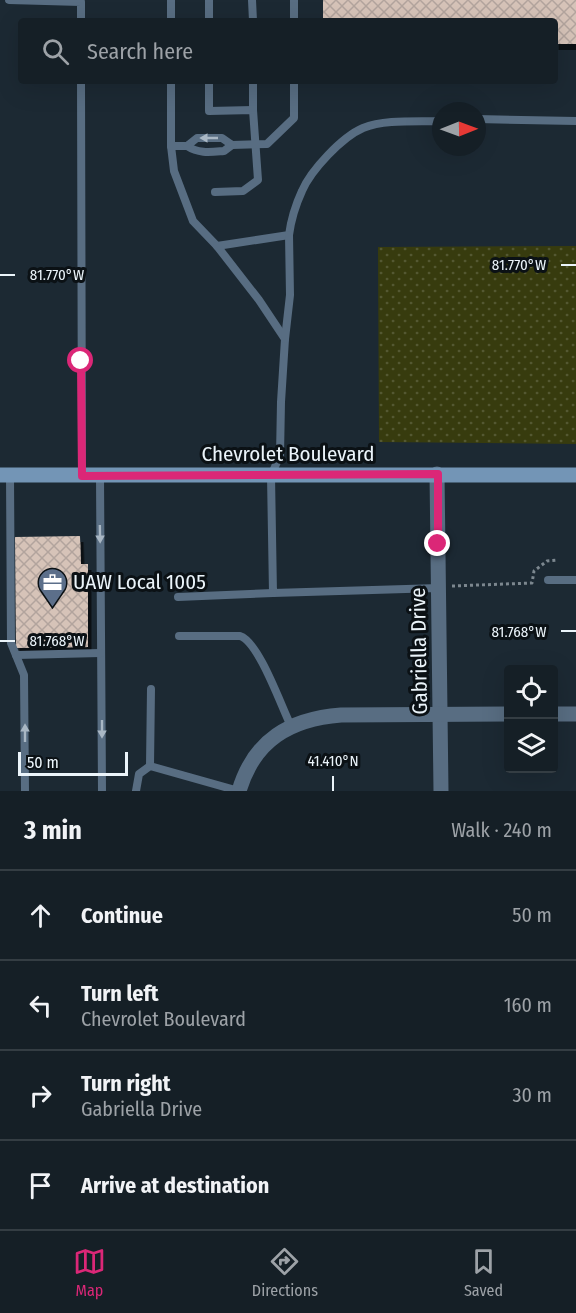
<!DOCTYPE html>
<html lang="en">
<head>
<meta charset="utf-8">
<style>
	:root { --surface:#151f26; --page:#1e272e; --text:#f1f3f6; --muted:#9da2a7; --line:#343d43; --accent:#db2777 }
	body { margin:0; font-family:"Fira Sans Condensed",sans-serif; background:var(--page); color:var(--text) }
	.controls { position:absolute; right:18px; bottom:18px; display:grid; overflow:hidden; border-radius:6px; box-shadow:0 6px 24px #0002 }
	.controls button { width:54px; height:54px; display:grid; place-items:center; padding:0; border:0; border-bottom:2px solid var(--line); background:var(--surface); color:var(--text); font:30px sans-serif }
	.compass { position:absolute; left:432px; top:102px; width:54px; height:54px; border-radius:50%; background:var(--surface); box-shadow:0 6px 24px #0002; rotate:89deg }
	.scale { position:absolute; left:18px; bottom:15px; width:110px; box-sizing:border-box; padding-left:6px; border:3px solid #ebf4fa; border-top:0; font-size:16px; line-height:21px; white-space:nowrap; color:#ebf4fa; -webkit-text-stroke:4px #0b1115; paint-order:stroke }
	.stop { position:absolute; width:18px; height:18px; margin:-14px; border:4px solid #db2777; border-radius:50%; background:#fff }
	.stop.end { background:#db2777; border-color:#fff; box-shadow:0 2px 6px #0008 }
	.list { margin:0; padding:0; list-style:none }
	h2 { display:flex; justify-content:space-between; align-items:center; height:78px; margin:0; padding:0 24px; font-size:26px }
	h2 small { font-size:20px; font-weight:400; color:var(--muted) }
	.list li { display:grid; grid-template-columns:39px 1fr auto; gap:18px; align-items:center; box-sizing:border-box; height:90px; padding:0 24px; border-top:2px solid var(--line) }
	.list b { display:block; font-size:22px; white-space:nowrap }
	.list p { margin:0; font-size:20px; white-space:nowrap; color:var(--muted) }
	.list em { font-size:20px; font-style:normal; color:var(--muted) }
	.icon { flex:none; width:33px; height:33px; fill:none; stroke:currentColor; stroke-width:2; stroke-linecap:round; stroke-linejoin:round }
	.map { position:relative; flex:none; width:576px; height:791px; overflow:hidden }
	.search { position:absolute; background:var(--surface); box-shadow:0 6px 24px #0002; left:18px; right:18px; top:18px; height:66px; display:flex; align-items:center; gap:15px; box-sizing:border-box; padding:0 21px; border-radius:6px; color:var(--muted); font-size:22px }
	.sheet { height:438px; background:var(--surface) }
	nav { display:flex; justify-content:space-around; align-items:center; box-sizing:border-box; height:84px; border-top:2px solid var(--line); background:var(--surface); font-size:16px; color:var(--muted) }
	nav a { display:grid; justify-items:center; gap:3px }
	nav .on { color:var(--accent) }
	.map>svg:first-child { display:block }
</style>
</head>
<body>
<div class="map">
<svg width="576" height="791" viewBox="0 0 576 791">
	<defs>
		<pattern id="green-dots" width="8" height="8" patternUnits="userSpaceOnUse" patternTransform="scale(1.5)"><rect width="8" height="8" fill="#373b0e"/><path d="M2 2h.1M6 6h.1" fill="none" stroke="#545832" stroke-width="1.8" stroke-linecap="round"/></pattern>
		<pattern id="building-cross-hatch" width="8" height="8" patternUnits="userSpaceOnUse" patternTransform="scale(1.5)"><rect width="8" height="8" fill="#d6c3b8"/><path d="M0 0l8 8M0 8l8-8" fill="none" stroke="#b2a49d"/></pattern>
		<filter id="shadow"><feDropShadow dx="3.5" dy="6" stdDeviation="0" flood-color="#0009"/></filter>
	</defs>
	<rect width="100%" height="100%" fill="#1c2933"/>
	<!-- green -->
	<polygon fill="url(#green-dots)" points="576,246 576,444 379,442 378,247"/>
	<!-- building -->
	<g fill="url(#building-cross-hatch)" filter="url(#shadow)">
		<polygon points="323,0 576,0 576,44 555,44 555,21 323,21"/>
		<polygon points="80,536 81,564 88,564 88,647 16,648 15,537"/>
	</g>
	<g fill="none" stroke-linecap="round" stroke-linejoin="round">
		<!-- path -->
		<polyline stroke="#7c878f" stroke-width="3" stroke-dasharray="3 3" stroke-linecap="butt" points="452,586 532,583 534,571 547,561 558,560"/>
		<!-- service -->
		<g stroke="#586d82" stroke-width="8">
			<polyline points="9,0 81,2 81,21"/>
			<polyline points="171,0 171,21"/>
			<polyline points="252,0 253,21"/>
			<polyline points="209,21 209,0"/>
			<polyline points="294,21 294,0"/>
			<polyline points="81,81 82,475"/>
			<polyline points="171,81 171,146 174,171 193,221 217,246 259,300 285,339 281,402 280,455 271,476 273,593 439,588"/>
			<polyline points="209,81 209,111 253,110 258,180 243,191 215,192"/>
			<polyline points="253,81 253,110"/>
			<polyline points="477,119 576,121"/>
			<polyline points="171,146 187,146 197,138 222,138 232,145 267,144 294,118 294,81"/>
			<path d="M 187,146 C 199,154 211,152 224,151 L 232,145"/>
			<path d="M 217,246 L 289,235 C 291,220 296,204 302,191 C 311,170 342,137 363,128 C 386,119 417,122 441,121"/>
			<polyline points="285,339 290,295 289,235"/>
			<polyline points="10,475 11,643 24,675 25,791"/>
			<polyline points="100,476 102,791"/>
			<polyline points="548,580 576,580"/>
			<polyline points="178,597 273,593"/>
			<path d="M 179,636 L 240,636 C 259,642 281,706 291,726"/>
			<polyline points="16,655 101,653"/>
			<polyline points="150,766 151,689"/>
			<polyline points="136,791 139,774 150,766 239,791"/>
		</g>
		<!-- minor -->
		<g stroke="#586d82" stroke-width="15">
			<polyline points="437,474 441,791"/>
			<polyline points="554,714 576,714"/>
			<path d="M 239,791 C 254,740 290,719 341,715 L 508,714"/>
		</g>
		<!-- secondary -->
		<polyline stroke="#7395b6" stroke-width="15" points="0,475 576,475"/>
	</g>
	<!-- one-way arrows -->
	<defs><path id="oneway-solid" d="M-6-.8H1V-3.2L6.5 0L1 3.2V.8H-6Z" transform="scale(1.5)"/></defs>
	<g fill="#a9b7c4">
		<use href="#oneway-solid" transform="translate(209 138) rotate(-180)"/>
		<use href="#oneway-solid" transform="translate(100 534) rotate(89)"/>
		<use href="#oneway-solid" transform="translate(102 729) rotate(90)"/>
		<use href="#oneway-solid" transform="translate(25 733) rotate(-90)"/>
	</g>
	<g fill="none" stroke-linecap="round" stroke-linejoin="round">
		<!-- route -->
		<polyline stroke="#db2777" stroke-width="8" points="81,361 82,476 438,474 438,544"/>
	</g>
	<!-- ticks -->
	<path fill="none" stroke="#ebf4fa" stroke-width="2" d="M 561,265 L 576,265M 0,275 L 15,275M 561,631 L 576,631M 0,641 L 15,641M 333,776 L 333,791"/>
	<!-- icons -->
	<defs>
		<symbol id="office-pin" viewBox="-11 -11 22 30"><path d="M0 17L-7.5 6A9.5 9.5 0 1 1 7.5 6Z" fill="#5c6f8a" stroke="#0b1115"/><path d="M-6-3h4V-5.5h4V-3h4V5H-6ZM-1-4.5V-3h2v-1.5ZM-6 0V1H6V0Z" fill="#fff"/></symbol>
	</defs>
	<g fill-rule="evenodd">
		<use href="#office-pin" x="36" y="566" width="33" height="45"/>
	</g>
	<g text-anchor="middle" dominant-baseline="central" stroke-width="6" stroke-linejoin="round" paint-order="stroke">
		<!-- street labels -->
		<g font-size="21" fill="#ebf4fa" stroke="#0b1115">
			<text x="288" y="454">Chevrolet Boulevard</text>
			<text transform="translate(419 651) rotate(-91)">Gabriella Drive</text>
		</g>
		<!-- poi labels -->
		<g font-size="21" fill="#ebf4fa" stroke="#0b1115" text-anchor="start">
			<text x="73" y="582">UAW Local 1005</text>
		</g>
	</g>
	<g font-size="15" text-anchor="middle" fill="#ebf4fa" stroke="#0b1115" stroke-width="6" stroke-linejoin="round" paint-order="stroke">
		<text x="519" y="270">81.770°W</text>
		<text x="57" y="280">81.770°W</text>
		<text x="519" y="637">81.768°W</text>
		<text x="57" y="646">81.768°W</text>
		<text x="333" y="766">41.410°N</text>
	</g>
</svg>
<div class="controls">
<button><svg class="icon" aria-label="locate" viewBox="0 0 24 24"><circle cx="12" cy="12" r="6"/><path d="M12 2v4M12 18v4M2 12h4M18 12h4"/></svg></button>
<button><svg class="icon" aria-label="layers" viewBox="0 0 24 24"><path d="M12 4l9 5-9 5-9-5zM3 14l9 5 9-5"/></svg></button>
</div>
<svg class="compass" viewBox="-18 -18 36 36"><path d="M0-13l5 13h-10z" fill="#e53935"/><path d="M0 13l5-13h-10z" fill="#9da2a7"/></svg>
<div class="scale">50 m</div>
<div class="stop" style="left:81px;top:361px"></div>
<div class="stop end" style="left:438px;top:544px"></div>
<div class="search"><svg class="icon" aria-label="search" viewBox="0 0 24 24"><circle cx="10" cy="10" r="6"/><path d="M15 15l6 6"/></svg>Search here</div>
</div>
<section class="sheet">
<h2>3 min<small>Walk · 240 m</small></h2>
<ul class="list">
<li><svg class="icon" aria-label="ahead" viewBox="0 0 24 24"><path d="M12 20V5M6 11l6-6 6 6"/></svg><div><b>Continue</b></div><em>50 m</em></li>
<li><svg class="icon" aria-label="left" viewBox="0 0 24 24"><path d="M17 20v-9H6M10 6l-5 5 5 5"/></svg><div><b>Turn left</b><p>Chevrolet Boulevard</p></div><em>160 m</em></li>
<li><svg class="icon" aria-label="right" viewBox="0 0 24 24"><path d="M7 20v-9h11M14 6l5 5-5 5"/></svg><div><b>Turn right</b><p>Gabriella Drive</p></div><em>30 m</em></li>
<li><svg class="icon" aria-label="arrive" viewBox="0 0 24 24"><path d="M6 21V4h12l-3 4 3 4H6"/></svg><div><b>Arrive at destination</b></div></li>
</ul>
</section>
<nav>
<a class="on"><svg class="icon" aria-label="map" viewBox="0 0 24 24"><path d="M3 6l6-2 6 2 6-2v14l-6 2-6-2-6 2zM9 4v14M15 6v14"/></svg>Map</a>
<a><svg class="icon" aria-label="directions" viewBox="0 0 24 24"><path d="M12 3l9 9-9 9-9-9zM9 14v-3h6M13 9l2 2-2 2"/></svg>Directions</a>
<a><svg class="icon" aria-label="saved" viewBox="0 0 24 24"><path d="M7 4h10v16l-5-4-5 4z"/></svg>Saved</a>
</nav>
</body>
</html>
